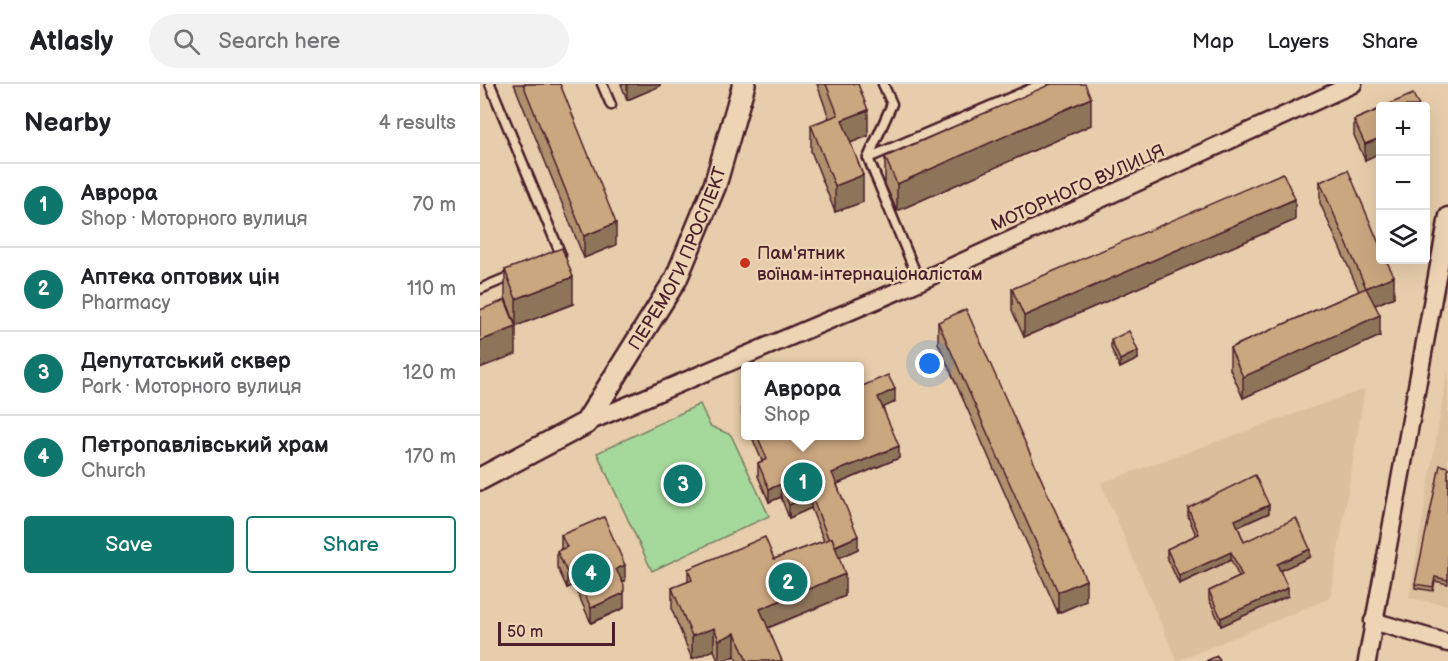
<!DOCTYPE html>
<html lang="en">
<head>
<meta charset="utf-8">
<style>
	:root { --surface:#fff; --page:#f2f2f2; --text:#202124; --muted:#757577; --line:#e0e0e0; --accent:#0f766e }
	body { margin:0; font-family:"Balsamiq Sans",sans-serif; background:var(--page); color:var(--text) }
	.controls { position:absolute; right:18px; top:18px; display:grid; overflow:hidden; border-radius:6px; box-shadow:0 6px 24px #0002 }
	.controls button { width:54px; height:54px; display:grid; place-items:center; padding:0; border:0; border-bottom:2px solid var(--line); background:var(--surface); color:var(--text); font:30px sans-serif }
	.scale { position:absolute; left:18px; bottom:15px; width:117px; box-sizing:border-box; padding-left:6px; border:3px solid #4a1f2b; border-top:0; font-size:16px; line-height:21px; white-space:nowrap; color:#4a1f2b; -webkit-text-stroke:4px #ecd4b4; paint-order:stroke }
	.you { position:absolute; left:450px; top:280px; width:21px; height:21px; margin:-15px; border:4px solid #fff; border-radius:50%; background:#1a73e8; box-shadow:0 0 0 9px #1a73e833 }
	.badge { display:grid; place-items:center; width:39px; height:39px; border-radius:50%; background:var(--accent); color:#fff; font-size:20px; font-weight:700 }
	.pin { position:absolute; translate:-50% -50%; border:3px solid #fff; box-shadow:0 2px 6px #0006 }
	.popup { position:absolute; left:261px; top:278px; width:123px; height:78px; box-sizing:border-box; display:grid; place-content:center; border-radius:6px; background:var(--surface); filter:drop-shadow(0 2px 4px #0005); font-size:20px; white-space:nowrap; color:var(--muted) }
	.popup b { font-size:22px; color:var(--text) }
	.popup::after { content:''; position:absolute; left:50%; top:100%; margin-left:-12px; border:12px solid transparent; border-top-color:var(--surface) }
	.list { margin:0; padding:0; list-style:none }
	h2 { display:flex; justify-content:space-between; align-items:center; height:78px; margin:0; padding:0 24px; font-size:26px }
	h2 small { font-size:20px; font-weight:400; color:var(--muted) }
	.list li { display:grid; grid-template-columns:39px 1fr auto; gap:18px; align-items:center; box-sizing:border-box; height:84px; padding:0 24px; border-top:2px solid var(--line) }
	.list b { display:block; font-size:22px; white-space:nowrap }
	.list p { margin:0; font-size:20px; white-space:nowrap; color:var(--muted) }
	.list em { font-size:20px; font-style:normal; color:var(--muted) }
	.actions { display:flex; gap:12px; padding:18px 24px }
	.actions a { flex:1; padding:14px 0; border:2px solid var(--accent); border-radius:6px; text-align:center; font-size:21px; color:var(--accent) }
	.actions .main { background:var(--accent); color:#fff }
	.icon { flex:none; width:33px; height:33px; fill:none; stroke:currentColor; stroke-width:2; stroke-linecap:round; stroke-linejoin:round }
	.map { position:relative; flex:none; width:968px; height:577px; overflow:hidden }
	header { display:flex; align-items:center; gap:36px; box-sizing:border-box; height:84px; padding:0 30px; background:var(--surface); border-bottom:2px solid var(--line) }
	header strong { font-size:28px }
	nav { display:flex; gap:33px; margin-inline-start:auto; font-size:21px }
	.search { width:420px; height:54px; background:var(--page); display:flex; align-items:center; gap:15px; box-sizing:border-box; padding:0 21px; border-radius:33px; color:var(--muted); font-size:22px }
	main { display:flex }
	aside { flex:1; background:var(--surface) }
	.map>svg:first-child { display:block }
</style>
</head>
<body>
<header>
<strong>Atlasly</strong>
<div class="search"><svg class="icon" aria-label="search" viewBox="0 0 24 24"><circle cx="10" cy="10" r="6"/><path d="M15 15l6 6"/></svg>Search here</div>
<nav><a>Map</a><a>Layers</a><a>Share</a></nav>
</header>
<main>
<aside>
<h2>Nearby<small>4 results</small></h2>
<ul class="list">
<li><span class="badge">1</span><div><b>Аврора</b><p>Shop · Моторного вулиця</p></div><em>70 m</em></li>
<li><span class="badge">2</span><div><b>Аптека оптових цін</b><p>Pharmacy</p></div><em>110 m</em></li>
<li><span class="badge">3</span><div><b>Депутатський сквер</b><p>Park · Моторного вулиця</p></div><em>120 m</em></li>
<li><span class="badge">4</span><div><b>Петропавлівський храм</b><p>Church</p></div><em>170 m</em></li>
</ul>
<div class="actions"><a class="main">Save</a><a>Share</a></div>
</aside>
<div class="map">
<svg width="968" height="577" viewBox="0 0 968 577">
	<rect width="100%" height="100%" fill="#e7cdab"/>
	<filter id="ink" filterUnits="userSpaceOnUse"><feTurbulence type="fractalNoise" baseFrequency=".0167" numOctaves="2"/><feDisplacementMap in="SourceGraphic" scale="12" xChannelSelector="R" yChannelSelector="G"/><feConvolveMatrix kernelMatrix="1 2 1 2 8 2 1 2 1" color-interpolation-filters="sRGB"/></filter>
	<g filter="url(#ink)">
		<!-- built -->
		<g fill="#dcbf9c">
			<polygon points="968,285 968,521 929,514"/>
			<polygon points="885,305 850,514 697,577 621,399"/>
		</g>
		<!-- green -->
		<polygon fill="#a5d99b" stroke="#787c63" stroke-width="1.5" points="220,320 230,342 251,351 289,432 172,487 117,369"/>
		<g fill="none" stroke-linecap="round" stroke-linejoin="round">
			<defs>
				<g id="service">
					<polyline points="10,0 81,171 78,172"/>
					<polyline points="122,0 131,21"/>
					<polyline points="403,0 412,20 388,74 439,197"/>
					<polyline points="388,74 562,0"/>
					<polyline points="0,205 33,191"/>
				</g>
				<g id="minor">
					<polyline points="106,339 425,204 873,0"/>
					<polyline points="893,537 968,559"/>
					<polyline points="887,577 968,132"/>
				</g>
				<g id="tertiary">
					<path id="s1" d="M 0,395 L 106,339 L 196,195 L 235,101 L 264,0"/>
				</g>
			</defs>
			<!-- service casing -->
			<use href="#service" stroke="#4a1f2b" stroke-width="13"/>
			<!-- minor casing -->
			<use href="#minor" stroke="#4a1f2b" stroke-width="21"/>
			<!-- tertiary casing -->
			<use href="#tertiary" stroke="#4a1f2b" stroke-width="26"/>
			<!-- service -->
			<use href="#service" stroke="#ecd4b4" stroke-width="8"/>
			<!-- minor -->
			<use href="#minor" stroke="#ecd4b4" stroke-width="16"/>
			<!-- tertiary -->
			<use href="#tertiary" stroke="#ecd4b4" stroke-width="21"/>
		</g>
		<!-- wall -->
		<g fill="#af906e" stroke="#4a1f2b" stroke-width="1.5">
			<polygon points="34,0 80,0 136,161 104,174"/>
			<polygon points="141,0 180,0 180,2 147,16"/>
			<polygon points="337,0 378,0 388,52 370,59 383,118 355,128 331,67 331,41 349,34"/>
			<polygon points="900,25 885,76 874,51 874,36"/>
			<polygon points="611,41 417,127 405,100 405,73"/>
			<polygon points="840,98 914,213 895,221 900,252 763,314 750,285 750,264 879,207 840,119"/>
			<polygon points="815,136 544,253 532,226 532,205"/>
			<polygon points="25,186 93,220 36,242 25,213"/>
			<polygon points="458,238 606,517 578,529 458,259"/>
			<polygon points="631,256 658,275 640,284 631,264"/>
			<polygon points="380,303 415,318 403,323 419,374 357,400 378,465 359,473 365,512 288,544 302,577 257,577 255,572 242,577 238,577 234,566 212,575 192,526 192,504 208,498 208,485 294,475 344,457 331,424 309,434 301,413 289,418 278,392 278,379 282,377 271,351 380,351"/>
			<polygon points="266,316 266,340 262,331 262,318"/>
			<polygon points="968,383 968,500 955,497 953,507 935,504 935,500"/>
			<polygon points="708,424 789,429 758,443 764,458 830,473 800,486 808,512 741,542 729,515 729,507 759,493 751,476 699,500 687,473 687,465 716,451 708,432"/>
			<polygon points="81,451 145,497 142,498 144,524 111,539 94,501 87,504 77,482 77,467 81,465"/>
		</g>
		<!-- shaded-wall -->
		<g fill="#8e755a" stroke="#4a1f2b" stroke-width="1.5">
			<polygon points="147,0 180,0 180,2 147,16"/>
			<polygon points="611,14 611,41 417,127 417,100"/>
			<polygon points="388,26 388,52 362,62 362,36"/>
			<polygon points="900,54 900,69 885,76 885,60"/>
			<polygon points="383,91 383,118 355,128 355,102"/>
			<polygon points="815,115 815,136 544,253 544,232"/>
			<polygon points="136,139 136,161 104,174 104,152"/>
			<polygon points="914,192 914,213 886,225 886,204"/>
			<polygon points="93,193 93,220 36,242 36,215"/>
			<polygon points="900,231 900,252 763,314 763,293"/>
			<polygon points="36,243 36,270 0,284 0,257"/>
			<polygon points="658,267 658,275 640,284 640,276"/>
			<polygon points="415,305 415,318 398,326 398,313"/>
			<polygon points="419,362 419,374 352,402 352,389"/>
			<polygon points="301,400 301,413 289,418 289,405"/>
			<polygon points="331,411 331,424 309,434 309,421"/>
			<polygon points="789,421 789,429 755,444 755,436"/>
			<polygon points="378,452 378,465 352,477 352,464"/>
			<polygon points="830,465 830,473 797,488 797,480"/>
			<polygon points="751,468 751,476 699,500 699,492"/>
			<polygon points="145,481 145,497 136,500 136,485"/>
			<polygon points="94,486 94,501 87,504 87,488"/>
			<polygon points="365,490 365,512 280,547 280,525"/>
			<polygon points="606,496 606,517 578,529 578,508"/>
			<polygon points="808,504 808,512 741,542 741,534"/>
			<polygon points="144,509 144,524 111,539 111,524"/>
			<polygon points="234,544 234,566 212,575 212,552"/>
			<polygon points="255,549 255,572 242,577 239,577 239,556"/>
		</g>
		<!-- building -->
		<g fill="#cba780" stroke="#4a1f2b" stroke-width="1.5">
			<polygon points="43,0 80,0 136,139 104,152"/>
			<polygon points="346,0 378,0 388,26 362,36 383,91 355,102 331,41 358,31"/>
			<polygon points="571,0 605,0 611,14 417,100 405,73"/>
			<polygon points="933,10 939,22 905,22"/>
			<polygon points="900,25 900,54 885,60 874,36"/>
			<polygon points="868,86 900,162 900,176 906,176 914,192 886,204 840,98"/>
			<polygon points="803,89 815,115 544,232 532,205"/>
			<polygon points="82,164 93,193 36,215 25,186"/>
			<polygon points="886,204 900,231 763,293 750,264"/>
			<polygon points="25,216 36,243 0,257 0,226"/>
			<polygon points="486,225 606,496 578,508 458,238"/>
			<polygon points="649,247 658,267 640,276 631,256"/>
			<polygon points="408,291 415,305 398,313 419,362 352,389 378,452 355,462 352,454 349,456 331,411 309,421 301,400 289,405 278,379 287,375 277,351 380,351 380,303"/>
			<polygon points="266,316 266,327 262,318"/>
			<polygon points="960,381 968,383 968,496 955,493 953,503 935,500"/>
			<polygon points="775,391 789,421 755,436 764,458 816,434 830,465 797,480 808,504 741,534 729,507 762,492 751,468 699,492 687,465 719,450 708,424"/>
			<polygon points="124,433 145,481 136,485 144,501 144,509 111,524 94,486 87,488 77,467 87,463 81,451"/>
			<polygon points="285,453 294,475 352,454 365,490 280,525 302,577 267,577 255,549 239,556 234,544 212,552 192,504 212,496 208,485"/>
			<polygon points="737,572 740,577 726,577"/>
		</g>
	</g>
	<!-- markers -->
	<circle fill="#c8321e" stroke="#ecd4b4" stroke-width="2" cx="265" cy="179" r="6"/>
	<g text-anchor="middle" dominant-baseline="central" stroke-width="5" stroke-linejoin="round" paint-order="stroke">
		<!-- street labels -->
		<g font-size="18" fill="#4a1f2b" stroke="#ecd4b4">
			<text transform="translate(598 104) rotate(-24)">МОТОРНОГО ВУЛИЦЯ</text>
			<text stroke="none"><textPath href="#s1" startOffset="309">ПЕРЕМОГИ ПРОСПЕКТ</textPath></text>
		</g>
		<!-- poi labels -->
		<g font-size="18" fill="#4a1f2b" stroke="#ecd4b4" text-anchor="start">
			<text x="277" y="169">Пам'ятник<tspan x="277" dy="21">воїнам-інтернаціоналістам</tspan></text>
		</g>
	</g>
</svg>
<div class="controls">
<button>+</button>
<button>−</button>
<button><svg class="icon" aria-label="layers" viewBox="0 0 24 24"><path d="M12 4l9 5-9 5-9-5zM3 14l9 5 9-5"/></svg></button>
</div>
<div class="scale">50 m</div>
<div class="you"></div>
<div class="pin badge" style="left:323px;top:398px">1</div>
<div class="popup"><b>Аврора</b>Shop</div>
<div class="pin badge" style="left:308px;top:498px">2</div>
<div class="pin badge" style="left:203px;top:400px">3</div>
<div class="pin badge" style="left:111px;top:489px">4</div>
</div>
</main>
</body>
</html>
